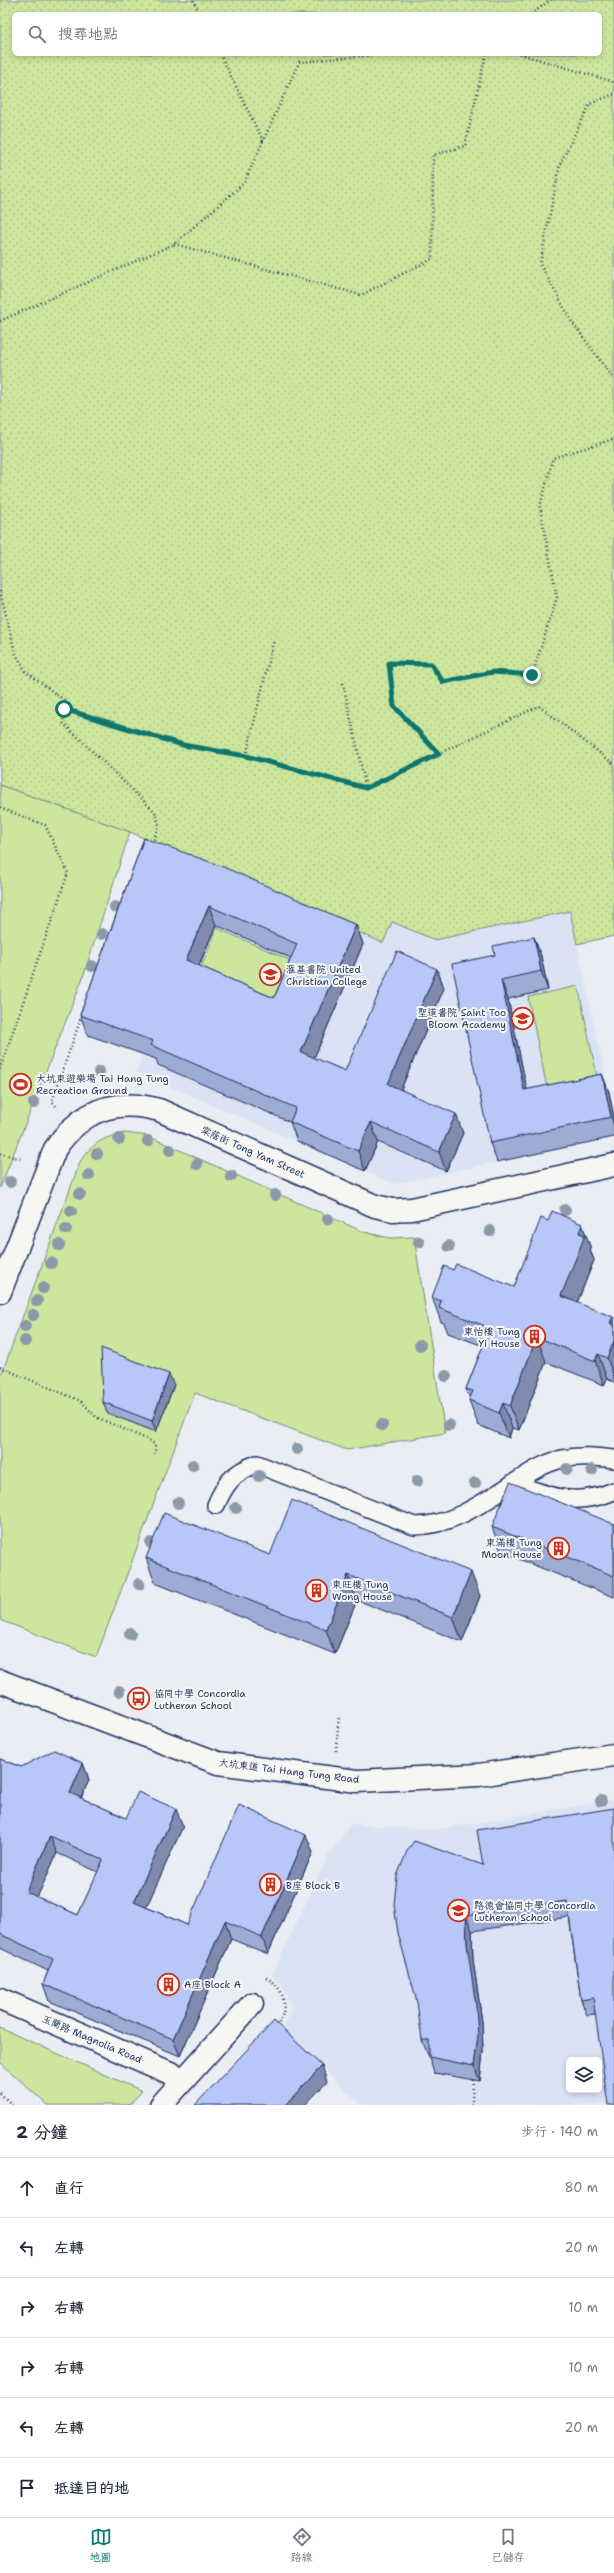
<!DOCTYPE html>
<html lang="zh-TW">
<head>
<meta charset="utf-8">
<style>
	:root { --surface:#fff; --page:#f6f6f7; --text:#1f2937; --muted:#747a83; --line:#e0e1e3; --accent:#0f766e }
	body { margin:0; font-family:"Shantell Sans","LXGW WenKai TC",sans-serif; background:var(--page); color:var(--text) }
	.controls { position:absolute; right:12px; bottom:12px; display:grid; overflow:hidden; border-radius:6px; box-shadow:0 2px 6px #0003 }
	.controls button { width:36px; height:36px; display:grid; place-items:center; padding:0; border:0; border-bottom:1px solid var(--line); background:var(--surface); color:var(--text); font:20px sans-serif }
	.stop { position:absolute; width:12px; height:12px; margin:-9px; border:3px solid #0f766e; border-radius:50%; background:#fff }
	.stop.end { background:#0f766e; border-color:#fff; box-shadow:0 1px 4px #0008 }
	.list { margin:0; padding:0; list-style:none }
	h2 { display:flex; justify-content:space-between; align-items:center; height:52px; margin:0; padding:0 16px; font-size:17px }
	h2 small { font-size:13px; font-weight:400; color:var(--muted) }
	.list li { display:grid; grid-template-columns:26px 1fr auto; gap:12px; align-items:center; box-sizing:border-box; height:60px; padding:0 16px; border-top:1px solid var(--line) }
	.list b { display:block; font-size:15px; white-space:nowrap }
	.list em { font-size:13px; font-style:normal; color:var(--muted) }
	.icon { flex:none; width:22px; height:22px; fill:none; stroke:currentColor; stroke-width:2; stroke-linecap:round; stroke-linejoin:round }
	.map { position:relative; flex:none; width:614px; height:2105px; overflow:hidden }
	.search { position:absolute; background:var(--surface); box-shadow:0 2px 6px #0003; left:12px; right:12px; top:12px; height:44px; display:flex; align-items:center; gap:10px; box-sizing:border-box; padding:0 14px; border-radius:6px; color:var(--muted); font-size:15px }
	.sheet { height:412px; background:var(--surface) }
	nav { display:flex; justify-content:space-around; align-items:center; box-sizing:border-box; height:56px; border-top:1px solid var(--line); background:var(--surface); font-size:11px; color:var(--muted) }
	nav a { display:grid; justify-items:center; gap:2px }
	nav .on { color:var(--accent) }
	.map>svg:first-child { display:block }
</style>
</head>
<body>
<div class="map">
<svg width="614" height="2105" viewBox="0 0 614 2105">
	<defs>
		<pattern id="grass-dots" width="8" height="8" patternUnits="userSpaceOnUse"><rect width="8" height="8" fill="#cce69d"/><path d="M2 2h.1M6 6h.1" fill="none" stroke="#afc68a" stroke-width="1.8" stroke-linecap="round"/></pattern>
	</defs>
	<rect width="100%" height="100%" fill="#eaedf3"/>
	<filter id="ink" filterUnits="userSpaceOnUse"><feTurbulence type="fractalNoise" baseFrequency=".025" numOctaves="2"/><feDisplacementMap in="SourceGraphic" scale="8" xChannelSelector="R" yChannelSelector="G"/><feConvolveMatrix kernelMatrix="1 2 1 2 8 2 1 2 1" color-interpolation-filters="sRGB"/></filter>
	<g filter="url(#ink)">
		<!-- built -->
		<g fill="#dbe2f4" fill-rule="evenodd">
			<polygon points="209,867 383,943 392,922 435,940 570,911 614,1118 614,1137 395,1184 136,1072"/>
			<path d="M 614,1800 L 614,2105 L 361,2105 L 283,2029 L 290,2014 L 290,2003 L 281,1983 L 272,1975 L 328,1855 L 351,1824 L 433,1830 ZM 569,2060 L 599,2060 L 599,2090 L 569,2090 Z"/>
		</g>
		<!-- grass -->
		<path fill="url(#grass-dots)" stroke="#748a7e" fill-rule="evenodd" d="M 0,0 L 614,0 L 614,936 L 577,944 L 570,911 L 435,940 L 392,922 L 383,943 L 130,832 L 0,785 ZM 14,14 L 600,14 L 600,54 L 14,54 Z"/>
		<!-- garden -->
		<g fill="#cce69d" stroke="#748a7e">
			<polygon points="0,785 130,832 82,980 0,1188"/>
			<polygon points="217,928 301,965 280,1013 197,977"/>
			<polygon points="578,986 600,1091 550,1102 528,997"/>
			<path d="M 125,1133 L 148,1136 L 364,1232 L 390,1238 L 414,1237 L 445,1433 L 347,1450 L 195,1393 L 96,1657 L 0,1620 L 0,1378 L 80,1162 C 91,1144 105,1136 125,1133 Z"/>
			<polygon points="0,2028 142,2091 129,2105 47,2105 0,2062"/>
		</g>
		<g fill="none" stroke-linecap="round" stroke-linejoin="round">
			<defs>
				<g id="service">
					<path d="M 513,1483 C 550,1497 576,1507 614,1491"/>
					<path d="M 216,1505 C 225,1484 233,1472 257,1464 L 414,1526 C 451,1526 483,1503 514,1483 C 529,1473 544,1463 562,1459 C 580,1455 597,1457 614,1459"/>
				</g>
				<g id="minor">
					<path d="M 0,1292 L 55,1149 C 81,1110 115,1098 159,1110 L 375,1206 L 393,1210 L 412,1209 L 614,1165"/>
					<polyline points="0,1999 184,2079"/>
					<polyline points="161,2105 252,2004"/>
				</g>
				<polyline id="secondary" points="0,1681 218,1763 357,1781 479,1775 614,1755"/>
			</defs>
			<!-- service casing -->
			<use href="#service" stroke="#1b2f5e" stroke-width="20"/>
			<!-- minor casing -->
			<use href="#minor" stroke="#1b2f5e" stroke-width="25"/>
			<!-- secondary casing -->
			<use href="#secondary" stroke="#1b2f5e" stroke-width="25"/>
			<!-- path -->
			<g stroke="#1b2f5e" stroke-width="2.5" stroke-dasharray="1 3" stroke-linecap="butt">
				<polyline points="193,0 200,14"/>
				<polyline points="531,14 551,0"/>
				<polyline points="220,54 263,141"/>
				<polyline points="520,54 614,82"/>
				<polyline points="614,94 590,104 560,164 540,264 572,322 614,379"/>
				<polyline points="174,244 361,295 432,259 433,155 465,146 486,54"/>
				<polyline points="0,321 174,244 244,183 299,62 383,54"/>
				<polyline points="0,591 15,652 25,671 64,700 63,723 155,812 159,825 152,845"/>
				<polyline points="343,683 366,788"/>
				<polyline points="64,709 183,745 246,756 366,788 539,706 614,764"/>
				<polyline points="439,754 394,706 389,663 431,664 443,682 493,672 532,675 557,598 540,507 553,458 614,439"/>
				<polyline points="246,756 274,639"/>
				<polyline points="0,808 45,825 68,873 0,1069"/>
				<polyline points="56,1106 52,1101 82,1015"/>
				<polyline points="0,1153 22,1159"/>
				<polyline points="0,1367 81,1401 96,1417 151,1441 155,1445 155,1454"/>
				<polyline points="336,1751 339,1715"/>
				<path d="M 266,1978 C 286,1987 289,2011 276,2027"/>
				<polyline points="0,2093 12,2105"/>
				<polyline points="472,2105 473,2076"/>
			</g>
			<!-- service -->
			<use href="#service" stroke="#f6f6f2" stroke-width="17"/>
			<!-- minor -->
			<use href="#minor" stroke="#f6f6f2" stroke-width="22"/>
			<!-- secondary -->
			<use href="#secondary" stroke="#f6f6f2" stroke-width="22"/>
		</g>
		<!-- trees -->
		<g fill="#8b99a8">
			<circle cx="115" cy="907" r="6"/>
			<circle cx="102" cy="934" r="6"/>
			<circle cx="92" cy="966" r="6"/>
			<circle cx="99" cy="1072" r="6"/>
			<circle cx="34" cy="1103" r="6"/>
			<circle cx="119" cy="1139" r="6"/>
			<circle cx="148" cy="1141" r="6"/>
			<circle cx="170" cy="1150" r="6"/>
			<circle cx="97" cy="1154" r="6"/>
			<circle cx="197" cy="1164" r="6"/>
			<circle cx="89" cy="1175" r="6"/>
			<circle cx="231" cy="1176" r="6"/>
			<circle cx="10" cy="1182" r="6"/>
			<circle cx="80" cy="1194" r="6"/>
			<circle cx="275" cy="1195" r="6"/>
			<circle cx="565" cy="1210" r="6"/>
			<circle cx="71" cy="1211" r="6"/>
			<circle cx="328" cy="1219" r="6"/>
			<circle cx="66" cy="1229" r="6"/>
			<circle cx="490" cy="1231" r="6"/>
			<circle cx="419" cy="1242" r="6"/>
			<circle cx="59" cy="1245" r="6"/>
			<circle cx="449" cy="1246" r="6"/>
			<circle cx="51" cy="1263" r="6"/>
			<circle cx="43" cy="1288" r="6"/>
			<circle cx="37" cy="1301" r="6"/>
			<circle cx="33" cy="1315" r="6"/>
			<circle cx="25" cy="1326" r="6"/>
			<circle cx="25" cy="1341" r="6"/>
			<circle cx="420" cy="1345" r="6"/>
			<circle cx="446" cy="1376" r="6"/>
			<circle cx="382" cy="1425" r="6"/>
			<circle cx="449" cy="1425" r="6"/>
			<circle cx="297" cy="1449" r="6"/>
			<circle cx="193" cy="1465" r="6"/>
			<circle cx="567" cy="1469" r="6"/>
			<circle cx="592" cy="1470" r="6"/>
			<circle cx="259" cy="1476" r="6"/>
			<circle cx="417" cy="1481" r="6"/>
			<circle cx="475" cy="1483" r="6"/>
			<circle cx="178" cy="1503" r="6"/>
			<circle cx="236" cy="1508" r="6"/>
			<circle cx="151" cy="1543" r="6"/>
			<circle cx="139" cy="1584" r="6"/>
			<circle cx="130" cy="1634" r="6"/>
			<circle cx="119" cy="1691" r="6"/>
			<circle cx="601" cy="1801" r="6"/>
		</g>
		<!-- wall -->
		<g fill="#9eabd4" stroke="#1b2f5e" fill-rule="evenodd">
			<path d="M 144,838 L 356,925 L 363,944 L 314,1058 L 345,1071 L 437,969 L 444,988 L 401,1089 L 463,1133 L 446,1171 L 378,1142 L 365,1171 L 297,1141 L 290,1122 L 158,1065 L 156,1059 L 88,1035 L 80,1015 ZM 216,925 L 291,958 L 274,998 L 199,966 Z"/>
			<polygon points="534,937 541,956 548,990 508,999 527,1090 602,1074 609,1092 614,1118 614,1137 497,1162 490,1143 495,955"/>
			<polygon points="548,1221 582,1224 591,1249 590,1250 594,1260 577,1303 614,1320 614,1382 607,1379 604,1385 546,1362 519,1430 512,1428 509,1438 478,1425 469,1400 470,1399 466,1389 483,1346 448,1333 444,1323 441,1322 432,1297 453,1270 514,1287"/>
			<polygon points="174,1385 156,1432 107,1413 103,1402"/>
			<polygon points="614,1524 614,1597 501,1552 492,1527"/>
			<polygon points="270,1555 480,1596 462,1642 357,1600 335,1654 155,1583 146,1558"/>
			<path d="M 0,1759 L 21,1767 L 83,1763 L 89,1780 L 81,1798 L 126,1818 L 183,1826 L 146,1907 L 187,1925 L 313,1852 L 268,1954 L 231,1939 L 180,2056 L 49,2001 L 43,1984 L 48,1971 L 0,1948 ZM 57,1853 L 98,1872 L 78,1915 L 37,1897 Z"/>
			<polygon points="614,1808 595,2014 587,2015 581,2000 569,1917 472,1931 473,1960 482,2022 483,2051 480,2081 434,2073 429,2057 429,2055 428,2055 422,2040 483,1865"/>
		</g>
		<!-- shaded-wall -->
		<g fill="#818bad" stroke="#1b2f5e">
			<polygon points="209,906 216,925 193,979 186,960"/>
			<polygon points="356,925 363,944 308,1072 301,1052"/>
			<polygon points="534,937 541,956 548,990 541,971"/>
			<polygon points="437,969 444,988 395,1103 388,1084"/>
			<polygon points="501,980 508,999 531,1109 524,1090"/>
			<polygon points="602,1074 609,1092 614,1118 614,1125 611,1117"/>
			<polygon points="456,1114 463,1133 446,1171 439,1152"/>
			<polygon points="371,1122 378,1142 365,1171 358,1151"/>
			<polygon points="582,1224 591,1249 590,1250 594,1260 570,1321 561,1296 579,1233"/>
			<polygon points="613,1317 614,1320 614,1334 610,1323"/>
			<polygon points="537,1337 546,1362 519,1430 510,1406"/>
			<polygon points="614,1341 614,1377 607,1358"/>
			<polygon points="598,1354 607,1379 604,1385 595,1361"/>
			<polygon points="169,1374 174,1385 156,1432 152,1421"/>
			<polygon points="503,1403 512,1428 509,1438 499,1413"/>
			<polygon points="471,1572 480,1596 462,1642 453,1617"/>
			<polygon points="348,1575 357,1600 335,1654 326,1630"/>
			<polygon points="83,1763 89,1780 76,1810 70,1793"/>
			<polygon points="176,1809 183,1826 141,1919 134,1902"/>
			<polygon points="306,1835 313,1852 268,1954 262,1937"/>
			<polygon points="50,1836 57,1853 32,1909 26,1892"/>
			<polygon points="466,1915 472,1931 473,1960 482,2022 483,2051 480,2081 474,2066 467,1944"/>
			<polygon points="225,1921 231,1939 180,2056 173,2039"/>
			<polygon points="322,2066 327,2082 305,2105 285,2105"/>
		</g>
		<!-- building -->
		<g fill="#b8c7f7" stroke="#1b2f5e" fill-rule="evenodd">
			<path d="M 144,838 L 221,866 L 356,925 L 301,1052 L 345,1071 L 397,951 L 437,969 L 388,1084 L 456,1114 L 439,1152 L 371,1122 L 358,1151 L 290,1122 L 296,1108 L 151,1045 L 153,1041 L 80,1015 ZM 209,906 L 297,944 L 274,998 L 186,960 Z"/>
			<polygon points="534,937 541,971 501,980 524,1090 602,1074 611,1117 490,1143 452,964 495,955 493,946"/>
			<polygon points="552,1211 582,1224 579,1233 585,1235 561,1296 613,1317 610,1323 614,1325 614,1341 607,1358 598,1354 595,1361 537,1337 510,1406 503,1403 499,1413 469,1400 473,1391 466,1389 490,1328 439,1308 441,1301 432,1297 444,1266 453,1270 456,1264 514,1287 541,1218 548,1221"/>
			<polygon points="101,1348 169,1374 152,1421 103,1402"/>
			<polygon points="510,1482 614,1524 614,1576 492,1527"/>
			<polygon points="292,1500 471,1572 453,1617 348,1575 326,1630 146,1558 164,1513 270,1555"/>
			<path d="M 54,1750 L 83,1763 L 70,1793 L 126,1818 L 138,1792 L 176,1809 L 134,1902 L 187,1925 L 239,1805 L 306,1835 L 262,1937 L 225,1921 L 173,2039 L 43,1984 L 53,1959 L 0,1934 L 0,1759 L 21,1767 ZM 50,1836 L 103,1860 L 78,1915 L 26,1892 Z"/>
			<polygon points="614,1808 614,2105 608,2105 593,1998 581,2000 567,1901 466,1915 467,1944 476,2006 478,2035 474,2066 429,2057 429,2040 422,2040 417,2002 398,1933 394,1905 397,1876 407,1851 414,1841 483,1865 477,1830"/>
			<polygon points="274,2021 322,2066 285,2105 195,2105"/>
		</g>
	</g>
	<g fill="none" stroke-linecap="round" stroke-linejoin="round" filter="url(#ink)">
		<!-- route -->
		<polyline stroke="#0f766e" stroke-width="5" points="64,709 183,745 246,756 366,788 439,754 394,706 389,663 431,664 443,682 493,672 532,675"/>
	</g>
	<!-- icons -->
	<defs>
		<symbol id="school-ring" viewBox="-11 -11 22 22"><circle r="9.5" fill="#f6f6f2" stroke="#c8321e" stroke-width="1.5"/><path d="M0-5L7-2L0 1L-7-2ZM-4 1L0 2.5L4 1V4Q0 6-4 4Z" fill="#c8321e"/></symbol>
		<symbol id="stadium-ring" viewBox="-11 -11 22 22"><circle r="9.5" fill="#f6f6f2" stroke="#c8321e" stroke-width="1.5"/><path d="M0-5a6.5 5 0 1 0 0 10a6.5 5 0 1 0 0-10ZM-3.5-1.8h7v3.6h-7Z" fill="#c8321e"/></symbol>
		<symbol id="building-ring" viewBox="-11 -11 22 22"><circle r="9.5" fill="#f6f6f2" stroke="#c8321e" stroke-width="1.5"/><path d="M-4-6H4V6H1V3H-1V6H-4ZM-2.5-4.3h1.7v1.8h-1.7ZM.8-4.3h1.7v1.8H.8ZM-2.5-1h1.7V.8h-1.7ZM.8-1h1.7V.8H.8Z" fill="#c8321e"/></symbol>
		<symbol id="bus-ring" viewBox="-11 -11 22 22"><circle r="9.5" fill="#f6f6f2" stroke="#c8321e" stroke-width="1.5"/><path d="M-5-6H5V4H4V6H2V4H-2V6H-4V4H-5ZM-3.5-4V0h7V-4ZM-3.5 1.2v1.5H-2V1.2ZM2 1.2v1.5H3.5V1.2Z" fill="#c8321e"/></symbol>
	</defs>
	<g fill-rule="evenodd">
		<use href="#school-ring" x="258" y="962" width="25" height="25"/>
		<use href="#school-ring" x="510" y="1006" width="25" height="25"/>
		<use href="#stadium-ring" x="8" y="1072" width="25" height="25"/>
		<use href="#building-ring" x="522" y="1324" width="25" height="25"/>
		<use href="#building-ring" x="546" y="1536" width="25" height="25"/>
		<use href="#building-ring" x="304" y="1578" width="25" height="25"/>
		<use href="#bus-ring" x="126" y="1686" width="25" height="25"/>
		<use href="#building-ring" x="258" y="1872" width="25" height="25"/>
		<use href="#school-ring" x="446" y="1898" width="25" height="25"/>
		<use href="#building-ring" x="156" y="1972" width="25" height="25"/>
	</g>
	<g text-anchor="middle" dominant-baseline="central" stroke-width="4" stroke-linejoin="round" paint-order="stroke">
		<!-- poi labels -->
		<g font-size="10" fill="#1b2f5e" stroke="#f6f6f2" text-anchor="start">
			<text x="286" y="969">滙基書院 United<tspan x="286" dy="12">Christian College</tspan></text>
			<text x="506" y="1012" text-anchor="end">聖道書院 Saint Too<tspan x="506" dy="12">Bloom Academy</tspan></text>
			<text x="36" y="1078">大坑東遊樂場 Tai Hang Tung<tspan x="36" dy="12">Recreation Ground</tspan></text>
			<text x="520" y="1331" text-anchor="end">東怡樓 Tung<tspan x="520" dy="12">Yi House</tspan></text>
			<text x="542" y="1542" text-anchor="end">東滿樓 Tung<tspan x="542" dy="12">Moon House</tspan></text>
			<text x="332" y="1584">東旺樓 Tung<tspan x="332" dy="12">Wong House</tspan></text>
			<text x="154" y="1693">協同中學 Concordia<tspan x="154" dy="12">Lutheran School</tspan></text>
			<text x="286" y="1885">B座 Block B</text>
			<text x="474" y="1905">路德會協同中學 Concordia<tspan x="474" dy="12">Lutheran School</tspan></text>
			<text x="184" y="1984">A座 Block A</text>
		</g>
		<!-- street labels -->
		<g font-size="10" fill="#1b2f5e" stroke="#f6f6f2">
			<text transform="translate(253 1152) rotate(24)">棠蔭街 Tong Yam Street</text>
			<text transform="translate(289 1771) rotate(7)">大坑東道 Tai Hang Tung Road</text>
			<text transform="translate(92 2039) rotate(23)">玉蘭路 Magnolia Road</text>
		</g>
	</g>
</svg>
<div class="controls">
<button><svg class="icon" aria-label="layers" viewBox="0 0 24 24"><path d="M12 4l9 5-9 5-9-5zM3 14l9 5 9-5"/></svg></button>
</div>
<div class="stop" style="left:64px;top:709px"></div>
<div class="stop end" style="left:532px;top:675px"></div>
<div class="search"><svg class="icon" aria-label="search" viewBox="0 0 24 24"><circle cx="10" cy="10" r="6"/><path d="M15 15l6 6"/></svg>搜尋地點</div>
</div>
<section class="sheet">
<h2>2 分鐘<small>步行 · 140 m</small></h2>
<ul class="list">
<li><svg class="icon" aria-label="ahead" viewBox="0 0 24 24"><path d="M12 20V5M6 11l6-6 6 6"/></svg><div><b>直行</b></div><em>80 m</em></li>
<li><svg class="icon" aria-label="left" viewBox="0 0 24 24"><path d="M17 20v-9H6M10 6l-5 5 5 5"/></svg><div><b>左轉</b></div><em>20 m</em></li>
<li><svg class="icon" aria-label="right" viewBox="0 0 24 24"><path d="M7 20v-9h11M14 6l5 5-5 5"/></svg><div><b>右轉</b></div><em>10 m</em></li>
<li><svg class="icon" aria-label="right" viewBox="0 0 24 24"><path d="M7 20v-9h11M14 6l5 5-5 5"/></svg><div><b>右轉</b></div><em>10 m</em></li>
<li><svg class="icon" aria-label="left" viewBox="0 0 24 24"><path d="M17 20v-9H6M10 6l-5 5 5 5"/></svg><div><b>左轉</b></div><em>20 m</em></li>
<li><svg class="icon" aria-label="arrive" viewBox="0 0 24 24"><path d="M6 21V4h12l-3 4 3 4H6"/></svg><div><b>抵達目的地</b></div></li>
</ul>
</section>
<nav>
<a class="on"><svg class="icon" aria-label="map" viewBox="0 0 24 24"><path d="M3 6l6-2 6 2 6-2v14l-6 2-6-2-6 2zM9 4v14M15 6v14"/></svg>地圖</a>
<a><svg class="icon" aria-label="directions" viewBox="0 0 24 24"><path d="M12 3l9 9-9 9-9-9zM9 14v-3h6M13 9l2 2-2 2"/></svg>路線</a>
<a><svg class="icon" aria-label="saved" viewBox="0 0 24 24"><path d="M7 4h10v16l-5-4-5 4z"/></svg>已儲存</a>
</nav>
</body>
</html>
